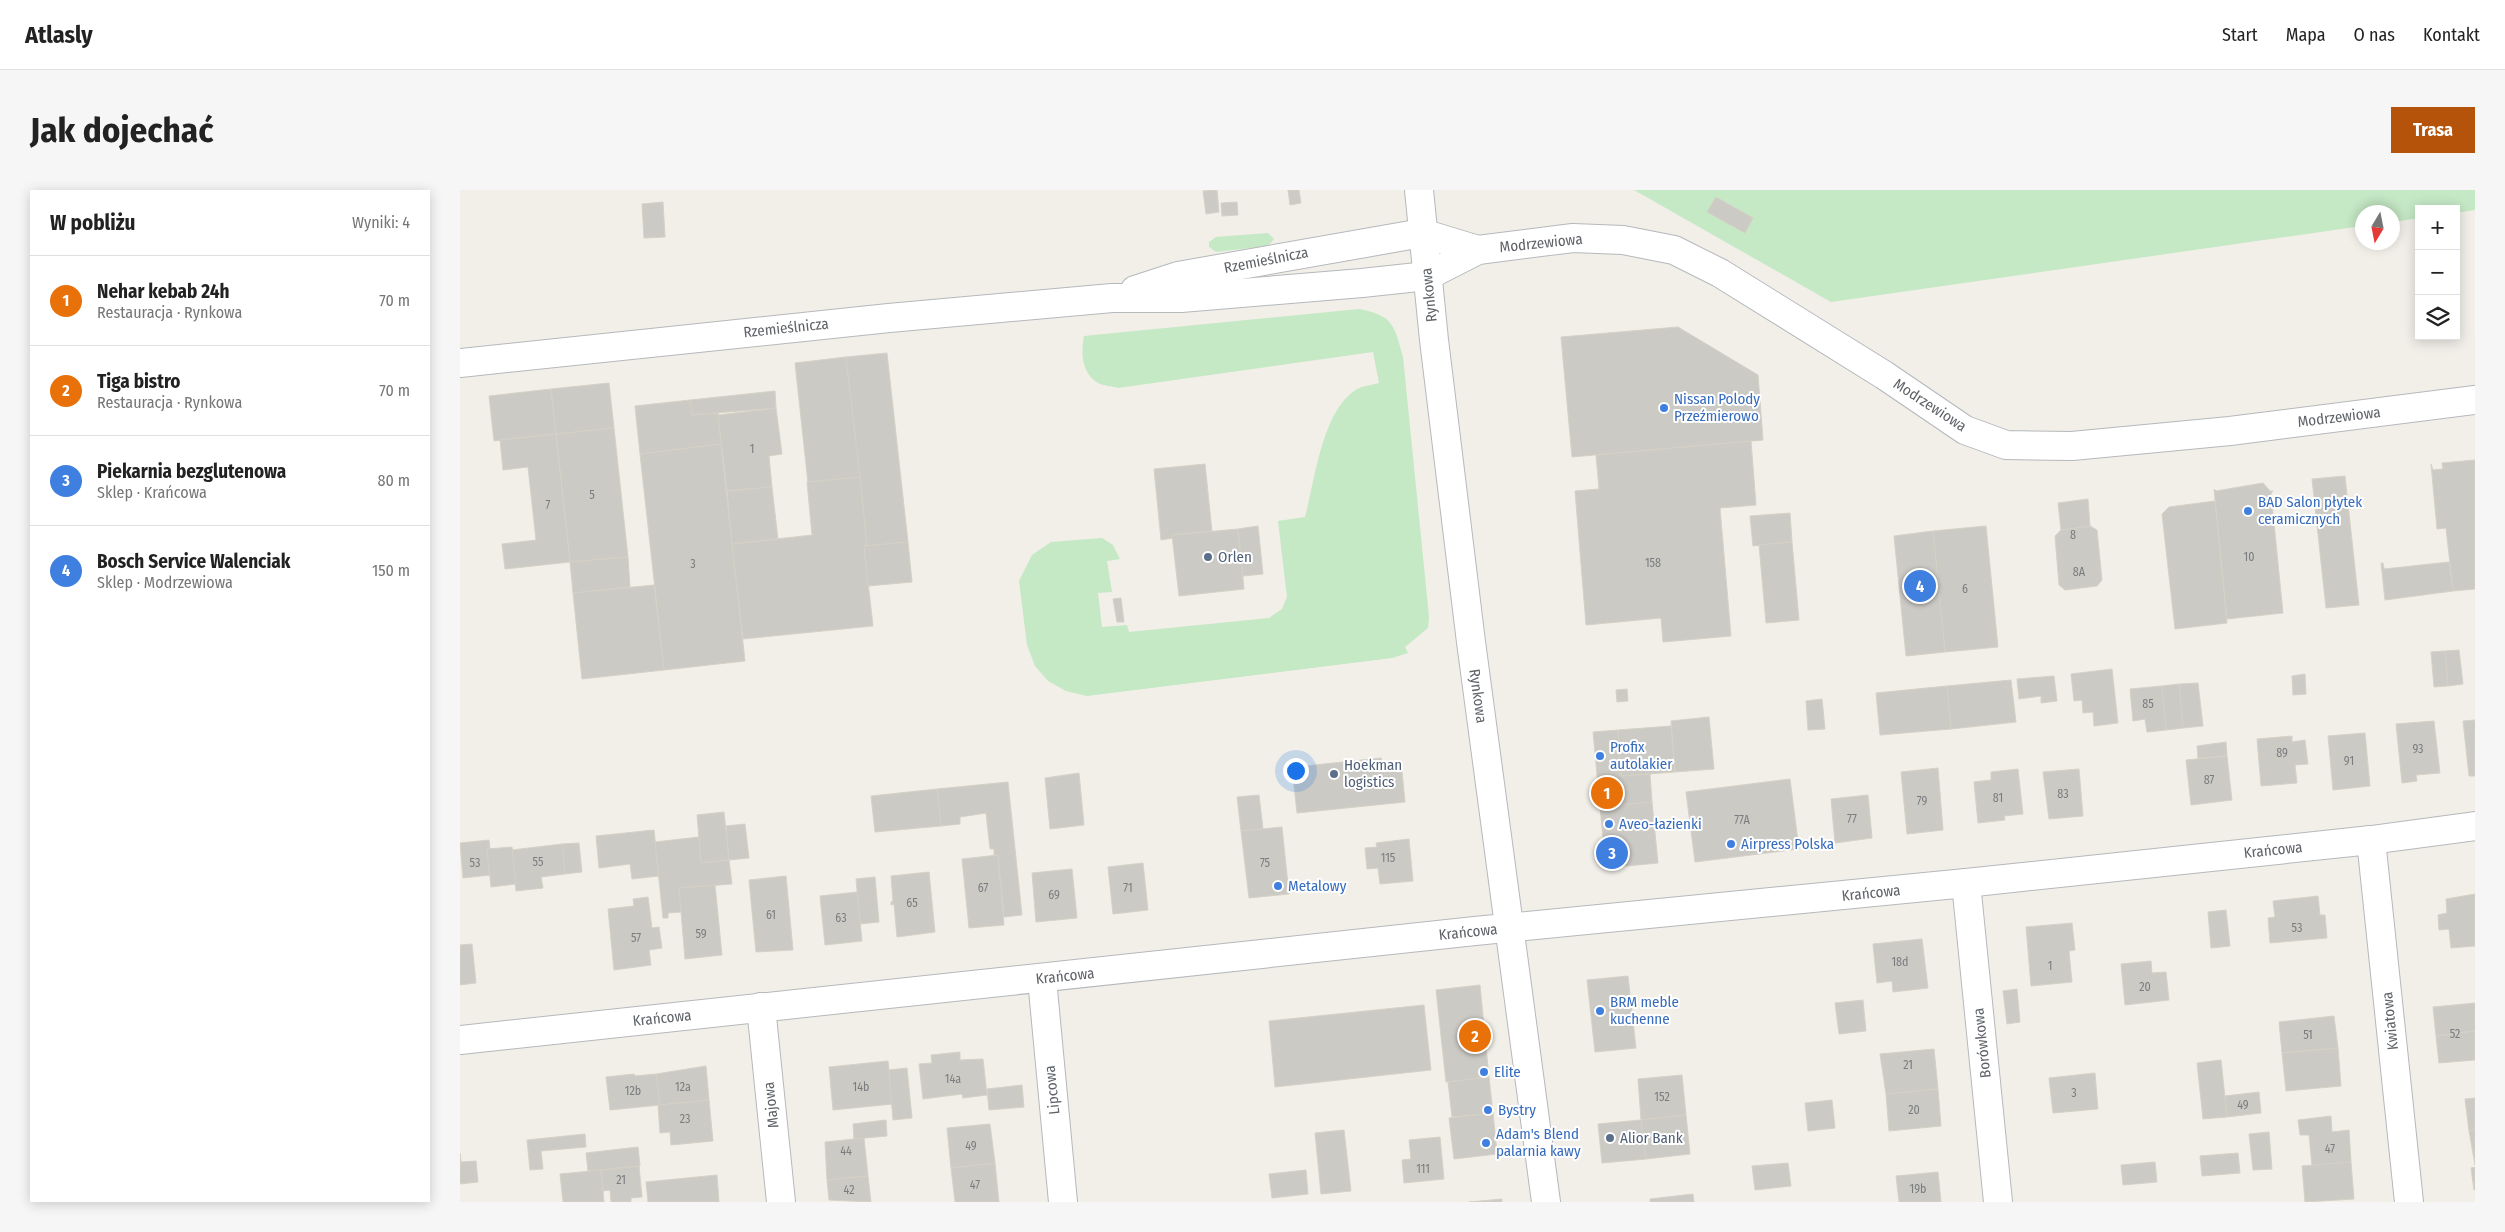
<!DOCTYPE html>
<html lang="pl">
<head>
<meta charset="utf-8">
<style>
	:root { --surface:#fff; --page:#f6f6f6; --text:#222; --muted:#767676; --line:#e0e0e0; --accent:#b45309 }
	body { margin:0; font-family:"Fira Sans Condensed",sans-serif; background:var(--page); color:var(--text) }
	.controls { position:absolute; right:15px; top:15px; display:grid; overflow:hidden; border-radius:0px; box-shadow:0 2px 12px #0003 }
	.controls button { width:45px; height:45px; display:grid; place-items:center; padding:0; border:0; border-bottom:1px solid var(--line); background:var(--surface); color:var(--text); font:25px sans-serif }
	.compass { position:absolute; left:1895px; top:15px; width:45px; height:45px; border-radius:50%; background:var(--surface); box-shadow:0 2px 12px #0003; rotate:190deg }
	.you { position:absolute; left:835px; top:580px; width:18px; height:18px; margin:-12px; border:4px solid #fff; border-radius:50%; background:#1a73e8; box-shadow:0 0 0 8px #1a73e833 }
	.badge { display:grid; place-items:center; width:32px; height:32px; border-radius:50%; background:var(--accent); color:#fff; font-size:16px; font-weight:700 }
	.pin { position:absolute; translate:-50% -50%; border:2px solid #fff; box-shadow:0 1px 5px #0006 }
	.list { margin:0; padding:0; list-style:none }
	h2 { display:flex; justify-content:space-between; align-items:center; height:65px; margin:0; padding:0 20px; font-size:21px }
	h2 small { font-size:16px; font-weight:400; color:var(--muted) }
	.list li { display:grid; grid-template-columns:32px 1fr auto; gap:15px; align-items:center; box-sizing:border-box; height:90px; padding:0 20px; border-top:1px solid var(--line) }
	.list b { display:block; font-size:19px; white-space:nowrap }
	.list p { margin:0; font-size:16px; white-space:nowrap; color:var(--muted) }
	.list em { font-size:16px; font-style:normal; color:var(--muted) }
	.icon { flex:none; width:28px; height:28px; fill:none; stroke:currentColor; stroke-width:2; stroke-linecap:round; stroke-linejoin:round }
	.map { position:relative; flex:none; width:2015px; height:1012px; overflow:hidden; border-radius:0px }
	header { display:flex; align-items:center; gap:30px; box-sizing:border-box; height:70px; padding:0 25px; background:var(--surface); border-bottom:1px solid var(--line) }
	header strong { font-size:24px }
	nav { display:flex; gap:28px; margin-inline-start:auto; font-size:18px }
	.intro { display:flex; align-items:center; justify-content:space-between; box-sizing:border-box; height:120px; padding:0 30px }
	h1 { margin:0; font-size:35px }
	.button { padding:12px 22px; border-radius:0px; background:var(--accent); color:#fff; font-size:18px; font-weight:700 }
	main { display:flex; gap:30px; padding:0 30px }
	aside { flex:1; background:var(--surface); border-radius:0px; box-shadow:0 2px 12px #0003 }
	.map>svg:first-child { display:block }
</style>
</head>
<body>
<header>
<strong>Atlasly</strong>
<nav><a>Start</a><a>Mapa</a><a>O nas</a><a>Kontakt</a></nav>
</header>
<div class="intro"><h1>Jak dojechać</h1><a class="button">Trasa</a></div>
<main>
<aside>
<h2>W pobliżu<small>Wyniki: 4</small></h2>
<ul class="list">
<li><span class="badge" style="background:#e8710a">1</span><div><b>Nehar kebab 24h</b><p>Restauracja · Rynkowa</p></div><em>70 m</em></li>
<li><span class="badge" style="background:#e8710a">2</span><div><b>Tiga bistro</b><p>Restauracja · Rynkowa</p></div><em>70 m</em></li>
<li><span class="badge" style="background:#3f7fe0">3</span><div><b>Piekarnia bezglutenowa</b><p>Sklep · Krańcowa</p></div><em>80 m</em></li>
<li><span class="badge" style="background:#3f7fe0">4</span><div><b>Bosch Service Walenciak</b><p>Sklep · Modrzewiowa</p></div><em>150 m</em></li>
</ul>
</aside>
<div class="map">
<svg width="2015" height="1012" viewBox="0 0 2015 1012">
	<rect width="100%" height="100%" fill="#f1efe8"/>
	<!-- green -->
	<g fill="#c5e8c5">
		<polygon points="1174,0 2015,0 2015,20 1996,23 1996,19 1959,19 1959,28 1933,32 1932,22 1902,22 1902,36 1371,112"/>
		<polygon points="808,43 814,49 808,56 756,62 749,57 749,52 756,47"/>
		<path d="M 899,119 C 934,126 934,135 943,167 L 969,427 L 968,438 L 945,457 L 948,463 L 932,468 L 627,506 L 606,501 L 588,491 L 575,476 L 567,455 L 559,391 L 572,365 L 591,352 L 642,348 L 653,355 L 660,369 L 647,371 L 652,402 L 638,403 L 642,437 L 667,435 L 669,442 L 809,428 L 822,419 L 827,407 L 818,331 L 845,327 C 855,290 862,220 897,199 C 903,196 912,195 919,193 L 913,162 L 658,198 C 652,196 644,196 638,193 C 621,183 621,162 624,146 Z"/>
	</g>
	<!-- building -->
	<g fill="#cccac5" stroke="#d6d1c6">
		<polygon points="757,0 759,22 746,24 743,1"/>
		<polygon points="828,0 839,0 841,13 830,15"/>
		<polygon points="1256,7 1293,28 1285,43 1247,22"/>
		<polygon points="203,12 205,47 184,48 182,14"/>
		<polygon points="777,12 778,25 762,26 761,13"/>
		<polygon points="1218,137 1298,185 1303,250 1112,267 1101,147"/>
		<polygon points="427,163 448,352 407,356 386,167"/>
		<polygon points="386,167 400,287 348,293 335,173"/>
		<polygon points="149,193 154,238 96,244 91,199"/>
		<polygon points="91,199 96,244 34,251 29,206"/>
		<polygon points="315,201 316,218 232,225 230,210"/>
		<polygon points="230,210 232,225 258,223 261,254 180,264 175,216"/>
		<polygon points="316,218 322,264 309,266 312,297 267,301 258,225"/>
		<polygon points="154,238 168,367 110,372 96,244"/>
		<polygon points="96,244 110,372 45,379 42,354 76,350 68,277 43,280 40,250"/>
		<polygon points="1291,251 1296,315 1260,318 1271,446 1203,452 1201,428 1126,435 1115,301 1139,299 1136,265"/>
		<polygon points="261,254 285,471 204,480 180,264"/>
		<polygon points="2015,270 2015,399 1993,401 1986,338 1977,339 1971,274 1973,280 1983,279 1982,273"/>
		<polygon points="745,274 752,341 712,345 713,348 701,350 694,279"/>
		<polygon points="1885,286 1899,415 1866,418 1852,289"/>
		<polygon points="400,287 407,356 404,356 413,436 283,449 272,354 352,345 347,292"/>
		<polygon points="1803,293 1810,301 1813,301 1811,303 1823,423 1767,429 1754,299 1756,301"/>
		<polygon points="312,297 318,349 272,354 267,301"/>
		<polygon points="1628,309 1630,336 1601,340 1598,313"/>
		<polygon points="1755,311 1767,433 1715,439 1702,324 1709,317"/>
		<polygon points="1330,323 1332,352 1293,356 1290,326"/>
		<polygon points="798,336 803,384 783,386 778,339"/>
		<polygon points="1526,336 1538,457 1485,462 1473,341"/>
		<polygon points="1630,336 1637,340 1642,390 1637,396 1605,400 1599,395 1595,346 1601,340"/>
		<polygon points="778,339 784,399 719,406 712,345"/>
		<polygon points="1473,341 1485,462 1446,466 1434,346"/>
		<polygon points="448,352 452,392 408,396 404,356"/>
		<polygon points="1332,352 1339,430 1306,433 1299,355"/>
		<polygon points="168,367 170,397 113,403 110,372"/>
		<polygon points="1989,372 1993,401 1925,410 1921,373 1923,373 1924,379"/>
		<polygon points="194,395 204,480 122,489 113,403"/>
		<polygon points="661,408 664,432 657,432 653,409"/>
		<polygon points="1999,460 2003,494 1988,496 1985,461"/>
		<polygon points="1985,461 1988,496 1974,497 1971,462"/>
		<polygon points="1652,479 1658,533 1634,536 1633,522 1623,523 1622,510 1614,511 1611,484"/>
		<polygon points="1845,484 1846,504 1833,505 1832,486"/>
		<polygon points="1594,486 1597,511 1581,513 1581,506 1559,509 1557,489"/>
		<polygon points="1551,490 1556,532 1491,539 1487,496"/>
		<polygon points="1738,493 1743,536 1723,538 1719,494"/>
		<polygon points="1719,494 1723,538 1706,540 1702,496"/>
		<polygon points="1487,496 1491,539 1420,545 1416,503"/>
		<polygon points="1702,496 1706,540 1687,542 1685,529 1673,531 1670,499"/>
		<polygon points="1167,499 1168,511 1157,512 1156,500"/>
		<polygon points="1362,509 1365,539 1348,540 1346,511"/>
		<polygon points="1249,527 1254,579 1215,582 1211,531"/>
		<polygon points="2015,530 2015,586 2009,586 2003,531"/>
		<polygon points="1974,531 1980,583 1956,585 1957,591 1942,593 1936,534"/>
		<polygon points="1211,536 1215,582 1161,586 1158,540"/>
		<polygon points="1158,540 1161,586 1190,584 1192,612 1140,617 1133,542"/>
		<polygon points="1905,543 1910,596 1873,600 1868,546"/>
		<polygon points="1832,546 1832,552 1845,550 1848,574 1835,575 1837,593 1801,596 1797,549"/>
		<polygon points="1766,552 1767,566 1738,568 1737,556"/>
		<polygon points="1767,566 1772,610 1731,615 1726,570"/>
		<polygon points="921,568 922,573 941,571 945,612 837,623 832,577 834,584 846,583 845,576"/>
		<polygon points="1478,578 1483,640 1447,644 1441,582"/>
		<polygon points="1558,579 1563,624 1544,626 1545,630 1518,633 1514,592 1531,590 1531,582"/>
		<polygon points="1619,579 1623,626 1589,629 1583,582"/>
		<polygon points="619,583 624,635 590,639 585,588"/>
		<polygon points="1330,589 1339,659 1235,672 1226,602"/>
		<polygon points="548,592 562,725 544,727 538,665 534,665 534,659 530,659 526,623 500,627 500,634 481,636 477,599"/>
		<polygon points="477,599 481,636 415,642 411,606"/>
		<polygon points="799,605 803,639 781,641 777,607"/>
		<polygon points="1408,605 1412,648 1375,653 1371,609"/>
		<polygon points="1192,612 1198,673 1146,678 1140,617"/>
		<polygon points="264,622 269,670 241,673 237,625"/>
		<polygon points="285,634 289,668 269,670 266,636"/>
		<polygon points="822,637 829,704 789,708 781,641"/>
		<polygon points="194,640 199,686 172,689 170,674 139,678 136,646"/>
		<polygon points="239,647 241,673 269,670 272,694 219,698 221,722 208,723 208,728 203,728 195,652"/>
		<polygon points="949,649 953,691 920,694 918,678 907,679 905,658 917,657 916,653"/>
		<polygon points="29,650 30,659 27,659 30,685 3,688 0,653"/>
		<polygon points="119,653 122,682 105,684 102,654"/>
		<polygon points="102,654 105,684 81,687 83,698 56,701 52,660"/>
		<polygon points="52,657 56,694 31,697 27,659"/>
		<polygon points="538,665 544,735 509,738 502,669"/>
		<polygon points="683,673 688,720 653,724 648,677"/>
		<polygon points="612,679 617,728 576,732 572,683"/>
		<polygon points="469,682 475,742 437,747 434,714 431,715 431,712 433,711 431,686"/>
		<polygon points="326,686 333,760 296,762 289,690"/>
		<polygon points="415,687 419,732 400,734 396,689"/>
		<polygon points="255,695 262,765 225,769 219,698"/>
		<polygon points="397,702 402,751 365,755 360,706"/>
		<polygon points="2015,704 2015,756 1991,758 1989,739 1979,740 1978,725 1987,723 1986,709"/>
		<polygon points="1858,706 1860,725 1865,725 1867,748 1810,753 1808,728 1815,727 1813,711"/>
		<polygon points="188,707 192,738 199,737 202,758 189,760 191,775 154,780 148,719 174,716 173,709"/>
		<polygon points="1766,720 1770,756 1751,758 1748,722"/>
		<polygon points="1612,733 1615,760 1609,761 1612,792 1571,796 1566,737"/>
		<polygon points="1462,749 1468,798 1433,802 1432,791 1417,793 1413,754"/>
		<polygon points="12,754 16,793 0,795 0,755"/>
		<polygon points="1691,771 1692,783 1706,782 1709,810 1665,815 1661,774"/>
		<polygon points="1168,786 1176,858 1135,862 1127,790"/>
		<polygon points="1020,795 1029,887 986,892 976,800"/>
		<polygon points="1557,799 1560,832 1547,834 1543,801"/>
		<polygon points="1403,810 1406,841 1379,844 1375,813"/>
		<polygon points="2015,813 2015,841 1976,846 1973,817"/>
		<polygon points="964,815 971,880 815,897 809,831"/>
		<polygon points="1874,826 1878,858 1822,863 1819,832"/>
		<polygon points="2015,841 2015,870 1979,873 1976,846"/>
		<polygon points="1878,858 1881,896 1826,901 1822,863"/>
		<polygon points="1474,859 1478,899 1426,904 1420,864"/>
		<polygon points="500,862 500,870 523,869 527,905 503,908 502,904 463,909 459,874 472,873 471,865"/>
		<polygon points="1761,870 1767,927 1743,929 1737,873"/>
		<polygon points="428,871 433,914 373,920 369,877"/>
		<polygon points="246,876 249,910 200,915 196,884"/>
		<polygon points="447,878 452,928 433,930 429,880"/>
		<polygon points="1635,883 1638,919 1593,923 1589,888"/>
		<polygon points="174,884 175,886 196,884 200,915 150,920 146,887"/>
		<polygon points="1222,885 1226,925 1181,930 1178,889"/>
		<polygon points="1029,887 1033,923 992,927 988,892"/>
		<polygon points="562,895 564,917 529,920 527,899"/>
		<polygon points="1478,899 1481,936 1429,941 1426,904"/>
		<polygon points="1799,902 1801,923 1767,927 1765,906"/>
		<polygon points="2015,908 2015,940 2009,941 2005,909"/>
		<polygon points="249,910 253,951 211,955 210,942 200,943 198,915"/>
		<polygon points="1372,910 1375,938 1348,941 1345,913"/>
		<polygon points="1033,923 1037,964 994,969 989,928"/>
		<polygon points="1226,925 1230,964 1186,969 1181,930"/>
		<polygon points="1871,926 1872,942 1889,940 1891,972 1852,976 1849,945 1840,945 1838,930"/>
		<polygon points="426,930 427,946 394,949 393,934"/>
		<polygon points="1181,930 1186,969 1142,973 1138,934"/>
		<polygon points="530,934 535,973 491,978 487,938"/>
		<polygon points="884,940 891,1001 861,1004 855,943"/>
		<polygon points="2015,940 2015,975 2009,941"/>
		<polygon points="1809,942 1812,979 1793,980 1789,944"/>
		<polygon points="125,944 126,957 81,961 83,979 70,980 67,950"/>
		<polygon points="980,947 984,989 944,993 942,970 951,969 949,950"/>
		<polygon points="404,948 408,986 367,990 365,952"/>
		<polygon points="178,957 180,976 128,981 126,963"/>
		<polygon points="0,963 1,972 16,971 18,992 0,994"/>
		<polygon points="1778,963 1780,983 1742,986 1740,966"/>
		<polygon points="1695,972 1697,992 1663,995 1661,975"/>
		<polygon points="1891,972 1894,1009 1845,1012 1842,976"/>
		<polygon points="535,973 539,1012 495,1012 491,978"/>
		<polygon points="1328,973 1331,996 1295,1000 1292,976"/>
		<polygon points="179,976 182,1007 171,1008 171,1012 151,1012 150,1000 143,1001 141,980"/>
		<polygon points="2015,977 2015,1000 2014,1000 2011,978"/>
		<polygon points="141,980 144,1012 103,1012 100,984"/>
		<polygon points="846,980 848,1004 812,1008 809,984"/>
		<polygon points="1478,982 1481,1012 1439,1012 1436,986"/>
		<polygon points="257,985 259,1012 188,1012 186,992"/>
		<polygon points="408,986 411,1012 369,1010 367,990"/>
		<polygon points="1233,1004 1234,1012 1190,1012 1190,1009"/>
		<polygon points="1042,1009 1042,1012 1009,1012"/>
	</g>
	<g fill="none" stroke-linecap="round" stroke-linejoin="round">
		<defs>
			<g id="minor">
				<polyline points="959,0 974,150 1011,452 1086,1012"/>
				<polyline points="675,100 718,86 962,43 1018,60"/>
				<polyline points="0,173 429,128 652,108 721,108 902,93 967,86 1018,60 1113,48 1163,50 1214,60 1260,83 1424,185 1505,240 1546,255 1612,256 1770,241 2015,210"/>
				<polyline points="1911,650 1949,1012"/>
				<polyline points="1506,693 1538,1012"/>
				<polyline points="582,789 603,1012"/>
				<polyline points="301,817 321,1012"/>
				<polyline points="0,850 1015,741 1506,693 1911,650 2015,636"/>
			</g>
		</defs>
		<!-- minor casing -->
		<use href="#minor" stroke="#b5b8bc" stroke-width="30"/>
		<!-- minor -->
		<use href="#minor" stroke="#fff" stroke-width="28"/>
	</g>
	<!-- markers -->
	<g fill="#3f7fe0" stroke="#fff" stroke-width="2">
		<circle cx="1204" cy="218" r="5"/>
		<circle cx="1788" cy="321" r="5"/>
		<circle cx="1140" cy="566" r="5"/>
		<circle cx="1149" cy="634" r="5"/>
		<circle cx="1271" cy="654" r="5"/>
		<circle cx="818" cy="696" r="5"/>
		<circle cx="1140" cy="821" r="5"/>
		<circle cx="1024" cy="882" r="5"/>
		<circle cx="1028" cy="920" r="5"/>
		<circle cx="1026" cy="953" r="5"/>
	</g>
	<g fill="#5c6f8a" stroke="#fff" stroke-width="2">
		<circle cx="748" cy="367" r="5"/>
		<circle cx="874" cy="584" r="5"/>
		<circle cx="1150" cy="948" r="5"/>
	</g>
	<g text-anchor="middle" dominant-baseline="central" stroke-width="4" stroke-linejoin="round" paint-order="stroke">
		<!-- number labels -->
		<g font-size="12" fill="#7a7d7f">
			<text x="292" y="259">1</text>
			<text x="132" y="305">5</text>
			<text x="88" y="315">7</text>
			<text x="1613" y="345">8</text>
			<text x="1789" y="367">10</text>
			<text x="1193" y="373">158</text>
			<text x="233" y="374">3</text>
			<text x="1619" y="382">8A</text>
			<text x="1505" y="399">6</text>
			<text x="1688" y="514">85</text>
			<text x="1958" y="559">93</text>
			<text x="1822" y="563">89</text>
			<text x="1889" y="571">91</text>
			<text x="1749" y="590">87</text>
			<text x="1603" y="604">83</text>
			<text x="1538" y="608">81</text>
			<text x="1462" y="611">79</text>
			<text x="1392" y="629">77</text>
			<text x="1282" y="630">77A</text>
			<text x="928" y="668">115</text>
			<text x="78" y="672">55</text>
			<text x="15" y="673">53</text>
			<text x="805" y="673">75</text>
			<text x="523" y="698">67</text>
			<text x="668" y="698">71</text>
			<text x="594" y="705">69</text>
			<text x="452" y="713">65</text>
			<text x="311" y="725">61</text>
			<text x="381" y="728">63</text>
			<text x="1837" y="738">53</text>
			<text x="241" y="744">59</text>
			<text x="176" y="748">57</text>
			<text x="1440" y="772">18d</text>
			<text x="1590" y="776">1</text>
			<text x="1685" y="797">20</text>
			<text x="1995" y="844">52</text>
			<text x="1848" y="845">51</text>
			<text x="1448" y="875">21</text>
			<text x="493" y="889">14a</text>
			<text x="223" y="897">12a</text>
			<text x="401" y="897">14b</text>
			<text x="173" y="901">12b</text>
			<text x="1614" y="903">3</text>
			<text x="1202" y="907">152</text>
			<text x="1783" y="915">49</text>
			<text x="1454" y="920">20</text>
			<text x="225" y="929">23</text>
			<text x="511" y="956">49</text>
			<text x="1870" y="959">47</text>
			<text x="386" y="961">44</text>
			<text x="963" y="979">111</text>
			<text x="161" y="990">21</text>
			<text x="515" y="995">47</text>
			<text x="1458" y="999">19b</text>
			<text x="389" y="1000">42</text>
		</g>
		<!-- street labels -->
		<g font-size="15" fill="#5f6368" stroke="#fff">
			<text transform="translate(1081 53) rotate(-6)">Modrzewiowa</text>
			<text transform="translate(806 70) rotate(-11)">Rzemieślnicza</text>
			<text transform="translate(969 105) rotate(-96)">Rynkowa</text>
			<text transform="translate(326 138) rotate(-6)">Rzemieślnicza</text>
			<text transform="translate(1470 215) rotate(33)">Modrzewiowa</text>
			<text transform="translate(1879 227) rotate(-7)">Modrzewiowa</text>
			<text transform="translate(1018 506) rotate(82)">Rynkowa</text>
			<text transform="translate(1813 660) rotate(-6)">Krańcowa</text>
			<text transform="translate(1411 703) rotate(-6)">Krańcowa</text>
			<text transform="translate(1008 742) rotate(-6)">Krańcowa</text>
			<text transform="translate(605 786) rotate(-6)">Krańcowa</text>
			<text transform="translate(202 828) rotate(-6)">Krańcowa</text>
			<text transform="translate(1930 831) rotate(-96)">Kwiatowa</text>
			<text transform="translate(1522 853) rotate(-96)">Borówkowa</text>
			<text transform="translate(592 900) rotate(-96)">Lipcowa</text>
			<text transform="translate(311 915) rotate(-96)">Majowa</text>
		</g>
		<!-- shop labels -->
		<g font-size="15" fill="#366cbe" stroke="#fff" text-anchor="start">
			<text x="1214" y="209">Nissan Polody<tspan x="1214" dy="17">Przeźmierowo</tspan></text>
			<text x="1798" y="312">BAD Salon płytek<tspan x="1798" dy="17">ceramicznych</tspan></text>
			<text x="1150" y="557">Profix<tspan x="1150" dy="17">autolakier</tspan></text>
			<text x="1159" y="634">Aveo-łazienki</text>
			<text x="1281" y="654">Airpress Polska</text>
			<text x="828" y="696">Metalowy</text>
			<text x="1150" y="812">BRM meble<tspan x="1150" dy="17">kuchenne</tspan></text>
			<text x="1034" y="882">Elite</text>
			<text x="1038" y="920">Bystry</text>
			<text x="1036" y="944">Adam's Blend<tspan x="1036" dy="17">palarnia kawy</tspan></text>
		</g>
		<!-- service labels -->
		<g font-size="15" fill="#4e5e75" stroke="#fff" text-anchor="start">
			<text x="758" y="367">Orlen</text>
			<text x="884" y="575">Hoekman<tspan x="884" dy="17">logistics</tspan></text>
			<text x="1160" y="948">Alior Bank</text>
		</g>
	</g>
</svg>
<div class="controls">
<button>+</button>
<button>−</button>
<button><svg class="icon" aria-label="layers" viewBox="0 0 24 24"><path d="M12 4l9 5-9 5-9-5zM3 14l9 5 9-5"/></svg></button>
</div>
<svg class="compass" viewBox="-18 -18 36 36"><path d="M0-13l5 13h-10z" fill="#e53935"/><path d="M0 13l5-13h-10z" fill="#767676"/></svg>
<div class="you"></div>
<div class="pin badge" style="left:1147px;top:603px;background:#e8710a">1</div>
<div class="pin badge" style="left:1015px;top:846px;background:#e8710a">2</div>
<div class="pin badge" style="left:1152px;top:663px;background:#3f7fe0">3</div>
<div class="pin badge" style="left:1460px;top:396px;background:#3f7fe0">4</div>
</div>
</main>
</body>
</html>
